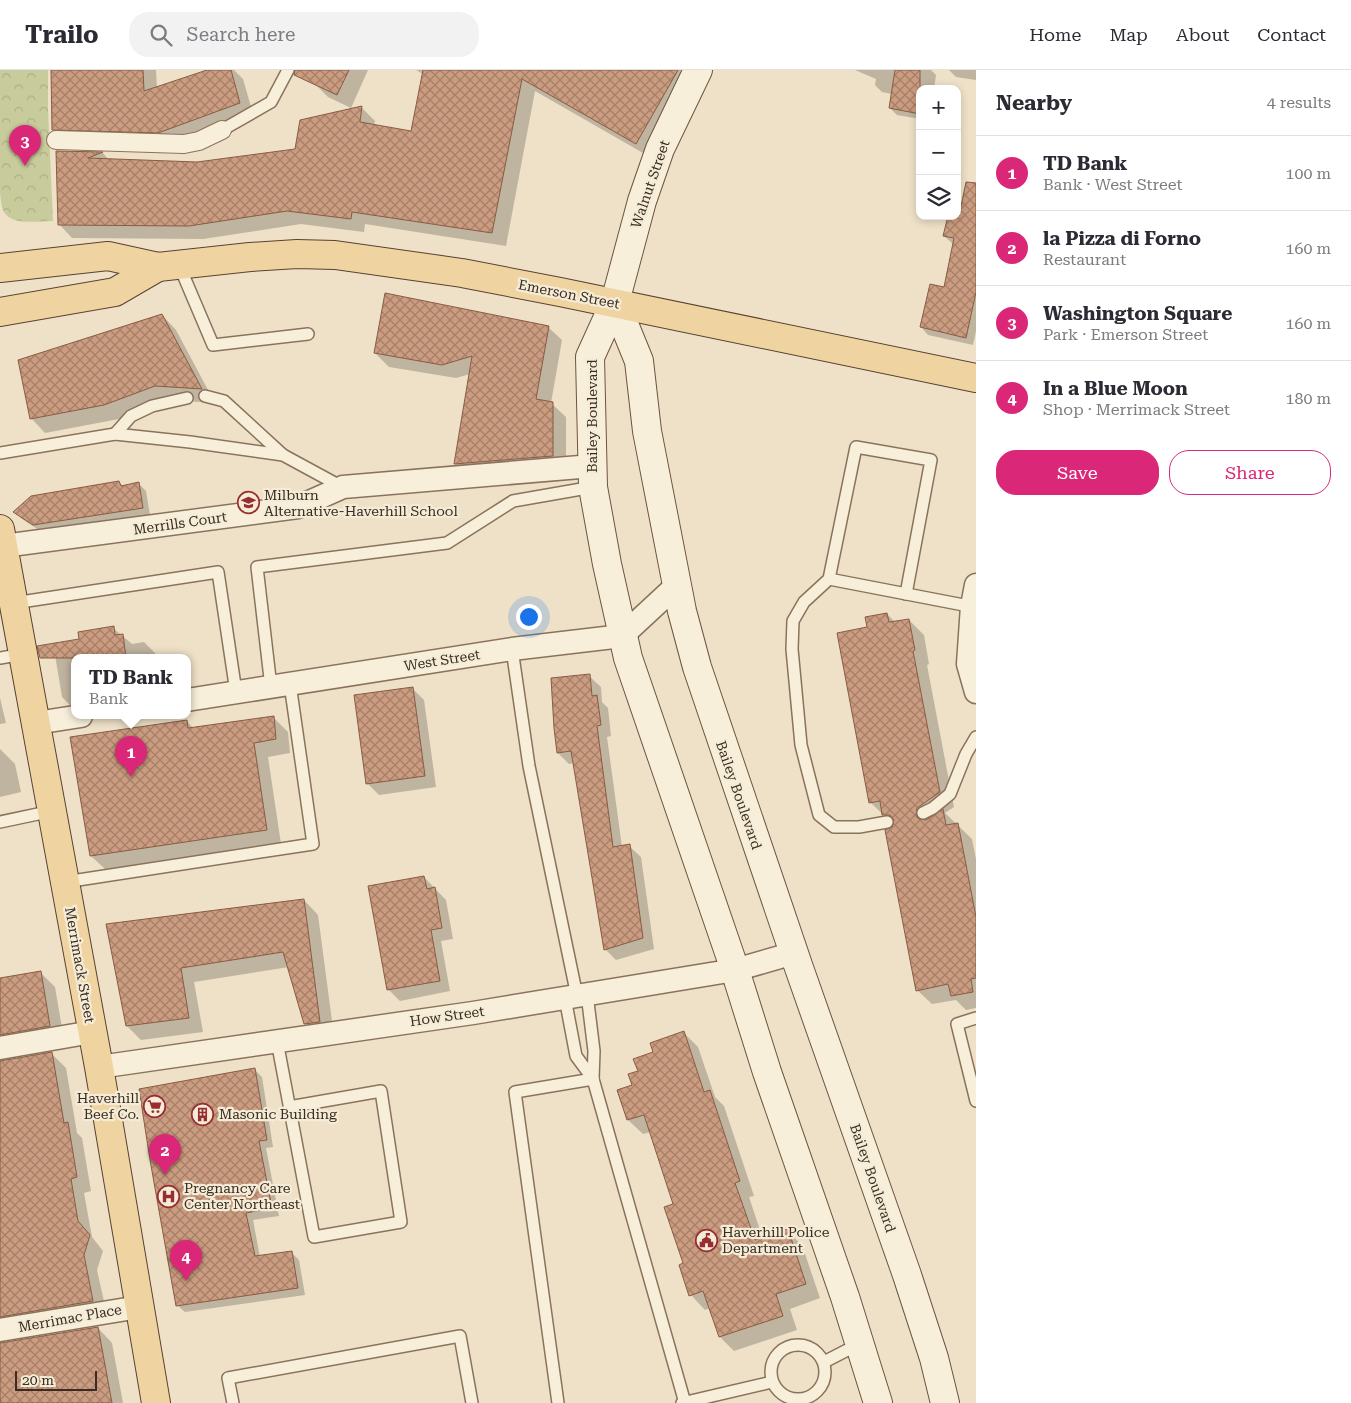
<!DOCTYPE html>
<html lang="en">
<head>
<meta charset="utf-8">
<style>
	:root { --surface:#fff; --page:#f2f2f3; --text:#2b2b33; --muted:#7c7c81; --line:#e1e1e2; --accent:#db2777 }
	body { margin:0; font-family:"Roboto Serif",serif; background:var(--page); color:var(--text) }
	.controls { position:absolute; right:15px; top:15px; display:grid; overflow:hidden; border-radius:10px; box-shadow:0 2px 8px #0003 }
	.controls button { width:45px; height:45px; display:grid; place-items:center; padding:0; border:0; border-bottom:1px solid var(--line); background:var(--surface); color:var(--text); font:25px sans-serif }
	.scale { position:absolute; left:15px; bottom:12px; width:82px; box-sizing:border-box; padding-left:5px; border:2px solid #3a2c20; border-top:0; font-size:14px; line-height:18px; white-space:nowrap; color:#3a2c20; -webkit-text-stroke:4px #f5ecd7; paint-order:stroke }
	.you { position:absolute; left:528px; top:546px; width:18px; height:18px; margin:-12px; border:4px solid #fff; border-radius:50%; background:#1a73e8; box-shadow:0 0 0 8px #1a73e833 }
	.badge { display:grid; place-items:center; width:32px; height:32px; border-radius:50%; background:var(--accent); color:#fff; font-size:16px; font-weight:700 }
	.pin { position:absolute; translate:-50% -41px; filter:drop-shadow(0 1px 2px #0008) }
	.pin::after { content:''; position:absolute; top:26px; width:18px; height:15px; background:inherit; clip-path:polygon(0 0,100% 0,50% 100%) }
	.popup { position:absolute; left:71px; top:584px; width:120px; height:65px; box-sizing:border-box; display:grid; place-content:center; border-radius:10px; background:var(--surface); filter:drop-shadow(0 1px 4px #0005); font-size:16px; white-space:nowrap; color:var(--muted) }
	.popup b { font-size:19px; color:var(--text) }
	.popup::after { content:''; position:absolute; left:50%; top:100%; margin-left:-10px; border:10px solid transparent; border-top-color:var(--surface) }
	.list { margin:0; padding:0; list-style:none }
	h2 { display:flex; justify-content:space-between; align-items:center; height:65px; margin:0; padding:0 20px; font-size:21px }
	h2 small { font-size:16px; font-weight:400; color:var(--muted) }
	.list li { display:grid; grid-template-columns:32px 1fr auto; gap:15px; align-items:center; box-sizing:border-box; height:75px; padding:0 20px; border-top:1px solid var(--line) }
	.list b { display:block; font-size:19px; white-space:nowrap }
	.list p { margin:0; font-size:16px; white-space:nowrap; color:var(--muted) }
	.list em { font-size:16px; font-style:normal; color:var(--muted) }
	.actions { display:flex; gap:10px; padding:15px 20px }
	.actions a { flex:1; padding:11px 0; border:1px solid var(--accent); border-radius:20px; text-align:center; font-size:18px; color:var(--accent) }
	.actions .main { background:var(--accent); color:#fff }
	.icon { flex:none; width:28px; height:28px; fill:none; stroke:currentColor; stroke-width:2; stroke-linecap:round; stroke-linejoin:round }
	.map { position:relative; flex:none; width:976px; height:1333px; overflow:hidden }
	header { display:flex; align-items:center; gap:30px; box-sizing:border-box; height:70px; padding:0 25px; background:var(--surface); border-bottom:1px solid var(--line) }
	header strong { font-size:24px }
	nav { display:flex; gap:28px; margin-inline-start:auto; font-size:18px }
	.search { width:350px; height:45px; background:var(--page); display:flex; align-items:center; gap:12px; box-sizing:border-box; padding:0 18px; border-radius:20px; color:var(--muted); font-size:19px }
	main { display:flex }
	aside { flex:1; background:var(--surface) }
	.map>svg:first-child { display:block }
</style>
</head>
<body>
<header>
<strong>Trailo</strong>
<div class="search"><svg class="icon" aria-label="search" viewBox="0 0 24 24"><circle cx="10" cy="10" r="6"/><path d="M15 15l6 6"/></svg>Search here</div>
<nav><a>Home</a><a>Map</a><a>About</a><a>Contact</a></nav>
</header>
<main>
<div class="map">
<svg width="976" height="1333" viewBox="0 0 976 1333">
	<defs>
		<pattern id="forest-crowns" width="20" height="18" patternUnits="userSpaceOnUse" patternTransform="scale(1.25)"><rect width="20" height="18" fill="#c8cc9c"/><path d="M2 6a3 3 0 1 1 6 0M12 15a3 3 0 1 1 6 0" fill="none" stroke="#adaf86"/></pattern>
		<pattern id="building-cross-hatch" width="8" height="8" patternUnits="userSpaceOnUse" patternTransform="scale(1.25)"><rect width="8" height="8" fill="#cb9c7f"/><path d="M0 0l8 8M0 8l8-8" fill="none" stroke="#a67f68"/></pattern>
	</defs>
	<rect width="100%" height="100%" fill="#eee1c8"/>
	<!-- forest -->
	<path fill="url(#forest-crowns)" d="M 0,0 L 48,0 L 48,39 L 53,151 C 39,151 12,156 4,142 C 1,137 1,129 0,123 Z"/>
	<!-- shadow -->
	<g fill="#0003">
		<polygon points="53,0 156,0 157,18 211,0 234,0 243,9 254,47 173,77 68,74 53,60"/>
		<polygon points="321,0 368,0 351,38 328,27 315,14"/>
		<polygon points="416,0 699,0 650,87 535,21 506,176 365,154 364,162 301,154 203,169 72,168 59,154 57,82 103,83 109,90 197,93 296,80 362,38 375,51 374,56 412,62 423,4"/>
		<polygon points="855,0 931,0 936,5 934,19 920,19 920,49 897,45 890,38 892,24 882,22 875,15 876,9"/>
		<polygon points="949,0 976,0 976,10 956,7"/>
		<polygon points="957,136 976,140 976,261 973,275 928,265 921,257 945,219 954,173 952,173 944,166 957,146"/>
		<polygon points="162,245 176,260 215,333 170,330 119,349 45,363 31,348"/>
		<polygon points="548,257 562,270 551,333 566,347 566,399 468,408 455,394 470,304 456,308 389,297 375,283"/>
		<polygon points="119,412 124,417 139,414 146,421 150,445 42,462 22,449 15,442"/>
		<polygon points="887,544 896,553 909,550 924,565 929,594 927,595 954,737 945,743 972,769 976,789 976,938 966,940 956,930 932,934 917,920 893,758 894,755 870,732 868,558"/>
		<polygon points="113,558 132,574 144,572 155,583 156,588 75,588 75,638 73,638 62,627 55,585"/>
		<polygon points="589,606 601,617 602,632 608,638 611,666 607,667 622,777 629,776 641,787 654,879 616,890 605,879 574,693 569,694 558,683"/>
		<polygon points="413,619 424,630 436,717 379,725 368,714"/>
		<polygon points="0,628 6,653 0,654"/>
		<polygon points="273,647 288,662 290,683 268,687 281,774 106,800 91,786 187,651 194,659"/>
		<polygon points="0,679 15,694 21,722 0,727"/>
		<polygon points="424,807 446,830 453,869 441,871 450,921 400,931 389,920"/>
		<polygon points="304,830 318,845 334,966 320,968 305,953 289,897 194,912 203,962 141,970 127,956 108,855"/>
		<polygon points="41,903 55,917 64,970 2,988 1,992 52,984 66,998 77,1063 82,1068 91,1121 84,1123 92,1167 103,1181 97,1200 107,1245 2,1270 1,1274 98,1258 112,1273 123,1333 0,1333 0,909"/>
		<polygon points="684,963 698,977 715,1027 724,1036 754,1126 749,1127 763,1169 787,1161 802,1175 820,1228 790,1239 797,1260 734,1281 720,1267 710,1238 705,1240 691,1225 675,1134 651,1062 643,1064 628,1050 618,1021 633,1016 639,1002 655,983"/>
		<polygon points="254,999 262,1007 273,1077 266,1078 279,1146 253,1150 260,1187 291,1182 299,1190 305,1225 185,1242 177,1235"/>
	</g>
	<!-- building -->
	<g fill="url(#building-cross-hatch)" stroke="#885c43">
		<polygon points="51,0 143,0 144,21 207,0 231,0 240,33 158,63 52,60"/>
		<polygon points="295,0 349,0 337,25 294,5"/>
		<polygon points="423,0 678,0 636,74 522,9 492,163 352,142 351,149 287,141 189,156 58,155 56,81 103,82 88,88 197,92 295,79 300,50 362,36 360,52 411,61"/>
		<polygon points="895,0 920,0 920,44 889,38"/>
		<polygon points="966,112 976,113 976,222 966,268 920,257 930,214 944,217 954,168 943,166 948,146 959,146"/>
		<polygon points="385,223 549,256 536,329 553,332 553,386 454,394 472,286 442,295 374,283"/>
		<polygon points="162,244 202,319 155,316 104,335 30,349 18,290"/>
		<polygon points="119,411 121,416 139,412 143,438 33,455 13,442 31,426"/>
		<polygon points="887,543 889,552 909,549 915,580 913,581 940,722 917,738 916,746 919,749 926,750 943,739 946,755 958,753 976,847 976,908 971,909 973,922 951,926 948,914 916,921 885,760 892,757 894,750 890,745 882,745 880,731 869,733 837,563 867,557 865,547"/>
		<polygon points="114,556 115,565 123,564 126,588 40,588 37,576 79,569 78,562"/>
		<polygon points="590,604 592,626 597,625 601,655 597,656 613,777 630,774 643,868 604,880 571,681 557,683 554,658 551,608"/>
		<polygon points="413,617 425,706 366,714 354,625"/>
		<polygon points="274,646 276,669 254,673 267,760 90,786 70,667 187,650 188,658"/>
		<polygon points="424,806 427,819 435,817 442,858 431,860 440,911 387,920 368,816"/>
		<polygon points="304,829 320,952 304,954 283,882 181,898 189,948 126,956 106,854"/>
		<polygon points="41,901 50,956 0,965 0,908"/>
		<polygon points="684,961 704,1022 710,1020 740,1111 735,1113 755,1170 788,1159 806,1214 776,1224 783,1246 719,1267 703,1221 689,1226 679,1195 683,1193 664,1137 673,1134 644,1045 627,1050 617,1020 632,1015 628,1004 638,1001 633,989 653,982 650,973"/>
		<polygon points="52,982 64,1053 68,1052 77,1107 71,1109 78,1151 90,1165 84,1185 93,1231 0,1247 0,991"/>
		<polygon points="255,998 267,1070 259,1071 272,1138 246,1143 255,1186 292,1181 298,1218 176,1236 150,1090 139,1019"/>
		<polygon points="98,1257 112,1333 0,1333 0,1273"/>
	</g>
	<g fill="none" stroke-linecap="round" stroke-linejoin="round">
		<defs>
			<g id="service">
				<polyline points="222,60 271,32 288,0"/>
				<polyline points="179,195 213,275 308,264"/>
				<polyline points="205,326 224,331 283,385"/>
				<polyline points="115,364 131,346 152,336 187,328"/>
				<polyline points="0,383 115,364 190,372 283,385 342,417"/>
				<polyline points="829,509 974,537"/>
				<polyline points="14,533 218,502 236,622"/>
				<polyline points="512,579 529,696 577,926"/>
				<polyline points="0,588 23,584"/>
				<polyline points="271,617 257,497 447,473 513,431 593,417"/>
				<polyline points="923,743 933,738 950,724 966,684 976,667"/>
				<polyline points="0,752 52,741"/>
				<polyline points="887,752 859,757 834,757 819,745 801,675 792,579 793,551 804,532 829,509 856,377 931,390 906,524"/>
				<polyline points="65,812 313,774 290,614"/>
				<polyline points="587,924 594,981 593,1009"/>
				<polyline points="565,928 576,986 593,1009"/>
				<polyline points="976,948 957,954 976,1031"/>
				<polyline points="277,971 314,1167 401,1152 381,1021 289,1037"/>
				<circle cx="798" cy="1302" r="27"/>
				<polyline points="824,1292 859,1274"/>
				<polyline points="233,1333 228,1308 460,1266 472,1333"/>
				<polyline points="558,1333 515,1022 593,1009 685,1333"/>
				<polyline points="682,1333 772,1312"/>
			</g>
			<polyline id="pedestrian" points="56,70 184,74 199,71 222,60"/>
			<g id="minor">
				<polyline points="3,476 298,437 343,417 592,396"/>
				<polyline points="976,515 972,536 968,594 976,622"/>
				<polyline points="187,630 512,579 622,566 677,515"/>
				<polyline points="36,653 81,646"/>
				<polyline points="0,978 92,962"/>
				<polyline points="99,997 473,943 735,900 794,883"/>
				<polyline points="0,1260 139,1237"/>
			</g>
			<g id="secondary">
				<polyline points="698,0 660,79 642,131 615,232 590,287 593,417 607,494 628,588 735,900 767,1002 845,1227 878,1333"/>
				<polyline points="615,232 639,291 647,361 682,541 697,597 798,895 907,1205 934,1288 945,1333"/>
			</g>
			<g id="primary">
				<polyline points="0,198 108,186 158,197 250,187 297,184 335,185 462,203 560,222 976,308"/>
				<polyline points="0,242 115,222 158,197"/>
				<polyline points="0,459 99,997 156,1333"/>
			</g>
		</defs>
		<!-- service casing -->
		<use href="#service" stroke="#8a735d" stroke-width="14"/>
		<!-- pedestrian casing -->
		<use href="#pedestrian" stroke="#8a735d" stroke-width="20"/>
		<!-- minor casing -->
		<use href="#minor" stroke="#8a735d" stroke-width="25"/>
		<!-- secondary casing -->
		<use href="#secondary" stroke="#6c5440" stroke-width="30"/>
		<!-- primary casing -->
		<use href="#primary" stroke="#584231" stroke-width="30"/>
		<!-- service -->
		<use href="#service" stroke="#f8efdb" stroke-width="11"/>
		<!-- pedestrian -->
		<use href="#pedestrian" stroke="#f8efdb" stroke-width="18"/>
		<!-- minor -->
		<use href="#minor" stroke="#f8efdb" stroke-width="22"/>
		<!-- secondary -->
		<use href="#secondary" stroke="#f8efdb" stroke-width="28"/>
		<!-- primary -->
		<use href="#primary" stroke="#efd4a1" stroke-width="28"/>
	</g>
	<!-- icons -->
	<defs>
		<symbol id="school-ring" viewBox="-11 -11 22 22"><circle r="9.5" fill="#f5ecd7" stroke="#972e32" stroke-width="1.5"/><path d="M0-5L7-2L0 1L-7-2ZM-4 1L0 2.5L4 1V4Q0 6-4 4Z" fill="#972e32"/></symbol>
		<symbol id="supermarket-ring" viewBox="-11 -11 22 22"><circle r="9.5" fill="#f5ecd7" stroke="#972e32" stroke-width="1.5"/><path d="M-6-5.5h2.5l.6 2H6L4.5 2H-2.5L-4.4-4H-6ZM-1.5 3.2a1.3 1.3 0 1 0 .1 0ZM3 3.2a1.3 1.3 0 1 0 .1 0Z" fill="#972e32"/></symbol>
		<symbol id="building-ring" viewBox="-11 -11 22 22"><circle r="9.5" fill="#f5ecd7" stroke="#972e32" stroke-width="1.5"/><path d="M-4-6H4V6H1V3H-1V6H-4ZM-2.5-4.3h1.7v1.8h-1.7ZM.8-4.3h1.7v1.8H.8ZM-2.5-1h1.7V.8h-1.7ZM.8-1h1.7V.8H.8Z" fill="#972e32"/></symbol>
		<symbol id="hospital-ring" viewBox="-11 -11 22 22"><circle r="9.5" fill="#f5ecd7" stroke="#972e32" stroke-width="1.5"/><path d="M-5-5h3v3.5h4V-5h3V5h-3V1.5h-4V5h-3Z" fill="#972e32"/></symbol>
		<symbol id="civic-ring" viewBox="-11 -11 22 22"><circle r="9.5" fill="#f5ecd7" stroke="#972e32" stroke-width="1.5"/><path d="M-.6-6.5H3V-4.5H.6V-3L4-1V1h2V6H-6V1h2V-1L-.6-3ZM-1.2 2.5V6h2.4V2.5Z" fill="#972e32"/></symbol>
	</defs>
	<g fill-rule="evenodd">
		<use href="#school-ring" x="236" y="420" width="25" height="25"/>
		<use href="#supermarket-ring" x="142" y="1024" width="25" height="25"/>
		<use href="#building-ring" x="190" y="1032" width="25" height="25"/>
		<use href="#hospital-ring" x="156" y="1114" width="25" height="25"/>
		<use href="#civic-ring" x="694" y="1158" width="25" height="25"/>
	</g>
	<g text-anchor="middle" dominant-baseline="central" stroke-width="4.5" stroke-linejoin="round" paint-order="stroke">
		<!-- street labels -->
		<g font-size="14" fill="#3a2c20" stroke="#f5ecd7">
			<text transform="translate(650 114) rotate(-71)">Walnut Street</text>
			<text transform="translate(569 224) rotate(11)">Emerson Street</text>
			<text transform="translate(592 346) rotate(-90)">Bailey Boulevard</text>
			<text transform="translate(180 453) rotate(-8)">Merrills Court</text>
			<text transform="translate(442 590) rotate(-9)">West Street</text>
			<text transform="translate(739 725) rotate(71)">Bailey Boulevard</text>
			<text transform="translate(80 895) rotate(80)">Merrimack Street</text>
			<text transform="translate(447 946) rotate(-8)">How Street</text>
			<text transform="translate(873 1108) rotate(71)">Bailey Boulevard</text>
			<text transform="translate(70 1248) rotate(-10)">Merrimac Place</text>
		</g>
		<!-- poi labels -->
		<g font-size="14" fill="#3a2c20" stroke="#f5ecd7" text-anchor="start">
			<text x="264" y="425">Milburn<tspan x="264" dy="16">Alternative-Haverhill School</tspan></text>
			<text x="139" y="1028" text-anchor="end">Haverhill<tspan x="139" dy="16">Beef Co.</tspan></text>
			<text x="219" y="1044">Masonic Building</text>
			<text x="184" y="1118">Pregnancy Care<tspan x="184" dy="16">Center Northeast</tspan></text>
			<text x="722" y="1162">Haverhill Police<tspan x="722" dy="16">Department</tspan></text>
		</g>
	</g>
</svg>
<div class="controls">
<button>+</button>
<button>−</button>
<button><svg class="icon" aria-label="layers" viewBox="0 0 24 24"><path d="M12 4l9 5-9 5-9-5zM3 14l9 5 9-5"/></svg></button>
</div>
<div class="scale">20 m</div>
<div class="you"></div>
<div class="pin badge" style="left:131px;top:707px">1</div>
<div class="popup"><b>TD Bank</b>Bank</div>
<div class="pin badge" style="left:165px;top:1105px">2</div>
<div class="pin badge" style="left:25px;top:96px">3</div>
<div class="pin badge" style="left:186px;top:1211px">4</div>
</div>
<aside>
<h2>Nearby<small>4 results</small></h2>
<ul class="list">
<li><span class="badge">1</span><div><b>TD Bank</b><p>Bank · West Street</p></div><em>100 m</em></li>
<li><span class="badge">2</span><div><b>la Pizza di Forno</b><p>Restaurant</p></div><em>160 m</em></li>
<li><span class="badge">3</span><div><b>Washington Square</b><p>Park · Emerson Street</p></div><em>160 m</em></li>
<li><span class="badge">4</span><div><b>In a Blue Moon</b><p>Shop · Merrimack Street</p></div><em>180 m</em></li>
</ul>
<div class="actions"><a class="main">Save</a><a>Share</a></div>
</aside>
</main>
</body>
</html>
